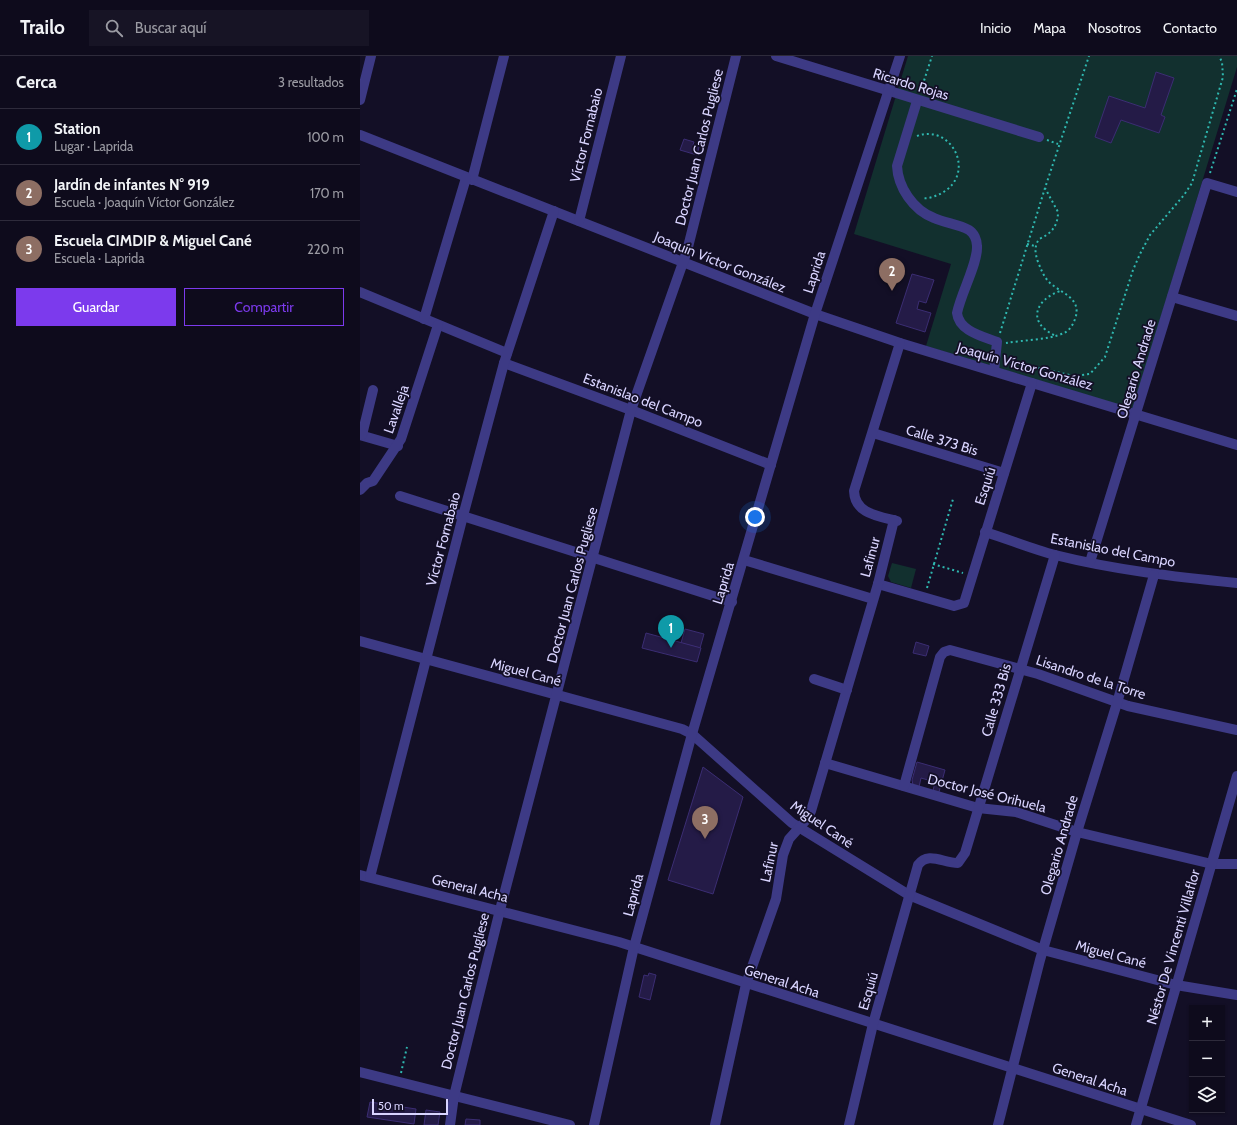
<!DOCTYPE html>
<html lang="es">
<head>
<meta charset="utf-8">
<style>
	:root { --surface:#0e0b1c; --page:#171425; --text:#f1f3f6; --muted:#9b9ba3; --line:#2e2b3b; --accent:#7c3aed }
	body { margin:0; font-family:Cabin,sans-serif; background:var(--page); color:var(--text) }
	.controls { position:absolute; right:12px; bottom:12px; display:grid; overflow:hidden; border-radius:0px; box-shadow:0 1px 3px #0004 }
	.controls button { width:36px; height:36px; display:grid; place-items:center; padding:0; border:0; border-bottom:1px solid var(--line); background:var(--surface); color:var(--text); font:20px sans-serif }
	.scale { position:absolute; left:12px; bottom:10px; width:76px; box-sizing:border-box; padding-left:4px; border:2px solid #d9d4ff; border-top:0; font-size:11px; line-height:14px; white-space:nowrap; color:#d9d4ff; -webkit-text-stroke:3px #130f26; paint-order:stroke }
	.you { position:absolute; left:395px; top:461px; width:14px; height:14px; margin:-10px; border:3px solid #fff; border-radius:50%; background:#1a73e8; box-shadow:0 0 0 6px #1a73e833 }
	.badge { display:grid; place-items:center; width:26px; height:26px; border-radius:50%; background:var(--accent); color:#fff; font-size:13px; font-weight:700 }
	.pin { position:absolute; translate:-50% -33px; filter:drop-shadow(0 1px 2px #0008) }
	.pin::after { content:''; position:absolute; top:21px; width:14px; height:12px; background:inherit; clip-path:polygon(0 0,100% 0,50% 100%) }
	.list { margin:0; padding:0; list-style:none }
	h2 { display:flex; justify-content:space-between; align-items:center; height:52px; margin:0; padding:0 16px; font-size:17px }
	h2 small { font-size:13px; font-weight:400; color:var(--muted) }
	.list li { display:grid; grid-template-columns:26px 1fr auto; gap:12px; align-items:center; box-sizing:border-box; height:56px; padding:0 16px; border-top:1px solid var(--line) }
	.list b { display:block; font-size:15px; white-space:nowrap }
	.list p { margin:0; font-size:13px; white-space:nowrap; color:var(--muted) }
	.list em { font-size:13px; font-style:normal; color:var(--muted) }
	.actions { display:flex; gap:8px; padding:12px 16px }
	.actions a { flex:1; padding:9px 0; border:1px solid var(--accent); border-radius:0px; text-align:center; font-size:14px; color:var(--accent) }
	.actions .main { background:var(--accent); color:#fff }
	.icon { flex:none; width:22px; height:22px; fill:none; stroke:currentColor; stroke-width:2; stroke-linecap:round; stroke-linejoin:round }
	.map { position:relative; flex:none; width:877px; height:1069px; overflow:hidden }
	header { display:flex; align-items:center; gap:24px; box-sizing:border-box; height:56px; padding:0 20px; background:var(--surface); border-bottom:1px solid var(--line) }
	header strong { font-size:19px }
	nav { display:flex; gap:22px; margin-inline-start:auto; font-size:14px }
	.search { width:280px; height:36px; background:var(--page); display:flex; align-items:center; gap:10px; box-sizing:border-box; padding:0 14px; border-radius:0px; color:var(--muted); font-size:15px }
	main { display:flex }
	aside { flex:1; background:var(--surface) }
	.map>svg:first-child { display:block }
</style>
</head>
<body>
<header>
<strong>Trailo</strong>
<div class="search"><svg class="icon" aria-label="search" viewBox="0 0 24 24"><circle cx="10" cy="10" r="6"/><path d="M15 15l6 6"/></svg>Buscar aquí</div>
<nav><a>Inicio</a><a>Mapa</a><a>Nosotros</a><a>Contacto</a></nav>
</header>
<main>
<aside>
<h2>Cerca<small>3 resultados</small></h2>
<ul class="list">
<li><span class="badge" style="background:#0f9aa8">1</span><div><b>Station</b><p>Lugar · Laprida</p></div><em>100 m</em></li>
<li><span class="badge" style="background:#8d6e63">2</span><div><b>Jardín de infantes N° 919</b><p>Escuela · Joaquín Víctor González</p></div><em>170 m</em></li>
<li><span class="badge" style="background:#8d6e63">3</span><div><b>Escuela CIMDIP &amp; Miguel Cané</b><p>Escuela · Laprida</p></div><em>220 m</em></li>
</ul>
<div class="actions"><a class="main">Guardar</a><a>Compartir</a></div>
</aside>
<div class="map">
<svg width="877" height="1069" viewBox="0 0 877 1069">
	<rect width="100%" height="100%" fill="#130f26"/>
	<!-- green -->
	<g fill="#12302f">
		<polygon points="548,0 877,0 877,11 773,353 566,290 591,208 494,178"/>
		<polygon points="532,507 556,513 551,532 531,526 528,520"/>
	</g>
	<!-- building -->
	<g fill="#241b47" stroke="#3b2d73">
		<polygon points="796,16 814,22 801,59 805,61 799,77 761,64 751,87 735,81 749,40 785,52"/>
		<polygon points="324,83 334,86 333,89 339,91 337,99 320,94"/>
		<polygon points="552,218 574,224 566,247 559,245 557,253 571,257 565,276 536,267"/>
		<polygon points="325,573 344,578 340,592 321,587"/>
		<polygon points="286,577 341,592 337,606 282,592"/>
		<polygon points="556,586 569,590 566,600 553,597"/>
		<polygon points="557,706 585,714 579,736 573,735 575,726 561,722 559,731 553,729 552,724"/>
		<polygon points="343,711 383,741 353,838 308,824"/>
		<polygon points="289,917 296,919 290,944 279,941 284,919 288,920"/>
		<polygon points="10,1046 56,1053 54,1068 7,1061"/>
		<polygon points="66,1054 80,1056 78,1069 64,1069"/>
		<polygon points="106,1063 120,1064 120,1069 105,1069"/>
	</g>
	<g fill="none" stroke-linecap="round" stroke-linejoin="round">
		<!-- path -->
		<g stroke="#2fb8b0" stroke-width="2" stroke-dasharray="2 3" stroke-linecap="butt">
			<polyline points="561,34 572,0"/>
			<path d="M 557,80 C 592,67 618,119 580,138 C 575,140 569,143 563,142"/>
			<polyline points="687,84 698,88"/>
			<polyline points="850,117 877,33"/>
			<polyline points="667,188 675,190"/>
			<polyline points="640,277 685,132 729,0"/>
			<path d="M 694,279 C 667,266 675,244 700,235"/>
			<path d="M 646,287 C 663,284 689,284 704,277 C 709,275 713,269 715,263 C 723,241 699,237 688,225 C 683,219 681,213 678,206 C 675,197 674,191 679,183 C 691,178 698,170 698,156 L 685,132"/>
			<polyline points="644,304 714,320 730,318 745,301 773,214 780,198 790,179 824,139 832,127 863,21 862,6 859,0"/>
			<polyline points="573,508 603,517"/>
			<polyline points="567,532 593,443"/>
			<polyline points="41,1017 47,991"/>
		</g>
		<!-- minor -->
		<g stroke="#3d3a85" stroke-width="10">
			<polyline points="416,0 679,81"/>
			<polyline points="0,44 11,0"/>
			<path d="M 557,45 L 537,110 C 538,131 553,154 574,162 C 585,167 599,168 609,174 C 614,177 617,184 617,190 C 618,207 601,237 597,257 C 599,275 622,280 637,286 L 634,315"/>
			<polyline points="0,79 455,258 540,287 877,389"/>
			<polyline points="112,124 144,0"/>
			<polyline points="219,165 261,0"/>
			<polyline points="0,236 147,297"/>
			<polyline points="812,241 877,260"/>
			<polyline points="64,263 106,122"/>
			<polyline points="144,307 271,354 411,409"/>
			<polyline points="513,377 644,417"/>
			<polyline points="0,379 38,390"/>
			<polyline points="2,379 13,334"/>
			<polyline points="0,434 7,427 13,425 41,383 78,269"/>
			<polyline points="40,440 372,546"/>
			<path d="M 537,465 C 518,460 495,458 494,435 L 540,287"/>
			<path d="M 625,476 C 648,483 672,493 695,499 C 755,514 816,521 877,527"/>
			<polyline points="384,504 513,543"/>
			<polyline points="730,506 847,127 877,136"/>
			<polyline points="518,528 594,550 604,547 672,327"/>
			<polyline points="0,585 322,673 332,678 432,767 549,839 683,894 816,929 877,939"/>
			<polyline points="454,623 487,634"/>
			<polyline points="465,707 618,752 656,756 717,776 852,808 877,808"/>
			<polyline points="544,730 580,601 584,596 590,594 678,618 768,650 877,674"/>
			<polyline points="0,819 259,886 831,1069"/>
			<polyline points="10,821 103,460 144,307 194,155"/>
			<polyline points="0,1016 210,1069"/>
			<polyline points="90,1069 94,1040 140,854 271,354 327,195 376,0"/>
			<polyline points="234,1069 274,891 332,678 455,258 540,0"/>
			<polyline points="355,1069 386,928 416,843 423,799 429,783 447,763 451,755 518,528 534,464"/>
			<path d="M 489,1069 L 513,968 L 558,809 C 568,795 583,807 598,807 L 605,797 L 695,499"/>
			<polyline points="638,1069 680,904 717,776 757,647 794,519"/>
			<polyline points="776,1069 877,720"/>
		</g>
	</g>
	<g text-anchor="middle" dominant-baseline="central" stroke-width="3.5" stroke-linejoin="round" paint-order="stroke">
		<!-- street labels -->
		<g font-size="14" fill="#d9d4ff" stroke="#130f26">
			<text transform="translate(551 28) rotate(17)">Ricardo Rojas</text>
			<text transform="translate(226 79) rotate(-76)">Víctor Fornabaio</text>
			<text transform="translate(339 91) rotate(-76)">Doctor Juan Carlos Pugliese</text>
			<text transform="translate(360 206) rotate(22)">Joaquín Víctor González</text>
			<text transform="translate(454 216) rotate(-72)">Laprida</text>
			<text transform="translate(665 310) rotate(16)">Joaquín Víctor González</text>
			<text transform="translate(776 313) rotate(-73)">Olegario Andrade</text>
			<text transform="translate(283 344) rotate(21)">Estanislao del Campo</text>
			<text transform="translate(36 353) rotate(-71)">Lavalleja</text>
			<text transform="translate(582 384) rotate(17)">Calle 373 Bis</text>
			<text transform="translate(625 430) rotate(-72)">Esquiú</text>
			<text transform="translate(83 483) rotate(-75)">Víctor Fornabaio</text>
			<text transform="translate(753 494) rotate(11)">Estanislao del Campo</text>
			<text transform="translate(510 501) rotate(-75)">Lafinur</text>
			<text transform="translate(363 527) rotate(-73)">Laprida</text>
			<text transform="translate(212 529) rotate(-75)">Doctor Juan Carlos Pugliese</text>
			<text transform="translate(166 616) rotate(15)">Miguel Cané</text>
			<text transform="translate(731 621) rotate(18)">Lisandro de la Torre</text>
			<text transform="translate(636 644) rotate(-74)">Calle 333 Bis</text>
			<text transform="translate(627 737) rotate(14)">Doctor José Orihuela</text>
			<text transform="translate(462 768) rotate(34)">Miguel Cané</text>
			<text transform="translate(699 789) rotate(-74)">Olegario Andrade</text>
			<text transform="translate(409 806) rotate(-78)">Lafinur</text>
			<text transform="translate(110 832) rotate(14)">General Acha</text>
			<text transform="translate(273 839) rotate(-75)">Laprida</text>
			<text transform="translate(813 891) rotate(-74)">Néstor De Vincenti Villaflor</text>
			<text transform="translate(751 898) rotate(15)">Miguel Cané</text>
			<text transform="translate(422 925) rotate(18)">General Acha</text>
			<text transform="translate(105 935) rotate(-76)">Doctor Juan Carlos Pugliese</text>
			<text transform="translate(508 935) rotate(-74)">Esquiú</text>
			<text transform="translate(730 1023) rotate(18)">General Acha</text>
		</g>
	</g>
</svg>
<div class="controls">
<button>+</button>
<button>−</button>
<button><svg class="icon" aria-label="layers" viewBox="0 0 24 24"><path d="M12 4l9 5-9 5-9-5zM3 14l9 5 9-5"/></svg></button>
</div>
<div class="scale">50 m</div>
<div class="you"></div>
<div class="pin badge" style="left:311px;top:592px;background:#0f9aa8">1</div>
<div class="pin badge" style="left:532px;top:235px;background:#8d6e63">2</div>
<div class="pin badge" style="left:345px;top:783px;background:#8d6e63">3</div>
</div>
</main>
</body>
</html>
